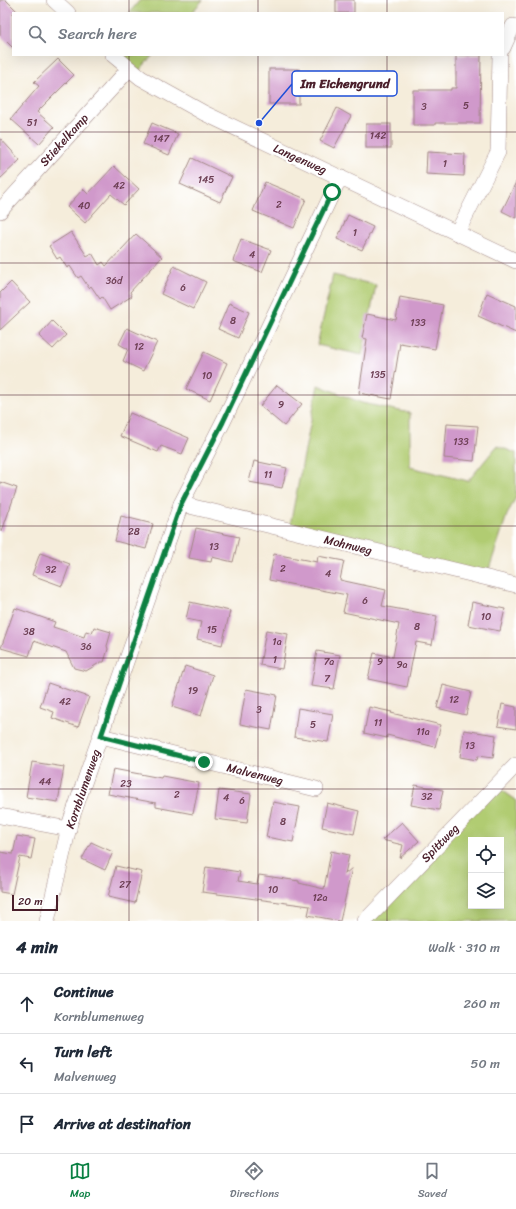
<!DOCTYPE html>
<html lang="en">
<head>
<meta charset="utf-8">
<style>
	:root { --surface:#fff; --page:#f2f2f3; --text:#1f2937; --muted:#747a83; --line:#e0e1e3; --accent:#0b8043 }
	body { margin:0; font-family:Sriracha,sans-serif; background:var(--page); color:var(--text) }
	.controls { position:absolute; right:12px; bottom:12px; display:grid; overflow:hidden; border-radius:0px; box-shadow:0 4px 16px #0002 }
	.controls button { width:36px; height:36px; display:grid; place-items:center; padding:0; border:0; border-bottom:1px solid var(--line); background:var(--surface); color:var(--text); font:20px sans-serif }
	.scale { position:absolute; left:12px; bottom:10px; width:46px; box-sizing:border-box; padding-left:4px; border:2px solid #4a1f2b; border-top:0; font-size:11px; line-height:14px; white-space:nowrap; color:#4a1f2b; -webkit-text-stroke:3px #fff; paint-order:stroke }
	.stop { position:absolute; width:12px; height:12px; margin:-9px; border:3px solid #0b8043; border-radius:50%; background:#fff }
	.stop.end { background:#0b8043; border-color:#fff; box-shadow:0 1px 4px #0008 }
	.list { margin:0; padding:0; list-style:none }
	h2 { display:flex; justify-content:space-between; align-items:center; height:52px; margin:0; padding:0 16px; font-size:17px }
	h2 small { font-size:13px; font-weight:400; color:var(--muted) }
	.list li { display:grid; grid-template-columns:26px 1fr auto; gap:12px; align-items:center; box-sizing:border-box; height:60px; padding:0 16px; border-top:1px solid var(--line) }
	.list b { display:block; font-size:15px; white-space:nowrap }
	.list p { margin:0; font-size:13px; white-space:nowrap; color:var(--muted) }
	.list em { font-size:13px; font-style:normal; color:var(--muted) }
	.icon { flex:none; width:22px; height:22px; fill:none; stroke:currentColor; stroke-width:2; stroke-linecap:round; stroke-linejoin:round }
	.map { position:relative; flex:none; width:516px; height:921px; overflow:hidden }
	.search { position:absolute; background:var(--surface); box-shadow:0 4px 16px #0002; left:12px; right:12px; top:12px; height:44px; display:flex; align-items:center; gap:10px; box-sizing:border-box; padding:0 14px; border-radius:0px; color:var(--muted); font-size:15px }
	.sheet { height:232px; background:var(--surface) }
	nav { display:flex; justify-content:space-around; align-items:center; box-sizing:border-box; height:56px; border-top:1px solid var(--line); background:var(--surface); font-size:11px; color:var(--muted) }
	nav a { display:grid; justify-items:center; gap:2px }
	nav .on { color:var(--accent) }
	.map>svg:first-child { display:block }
</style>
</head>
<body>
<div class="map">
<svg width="516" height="921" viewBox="0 0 516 921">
	<rect width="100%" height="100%" fill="#fff"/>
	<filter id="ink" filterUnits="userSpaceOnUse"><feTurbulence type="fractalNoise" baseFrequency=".025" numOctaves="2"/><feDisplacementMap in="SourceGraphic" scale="8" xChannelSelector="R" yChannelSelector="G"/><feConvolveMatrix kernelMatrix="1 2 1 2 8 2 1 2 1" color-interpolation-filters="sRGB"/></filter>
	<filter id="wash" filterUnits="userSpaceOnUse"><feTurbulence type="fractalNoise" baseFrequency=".012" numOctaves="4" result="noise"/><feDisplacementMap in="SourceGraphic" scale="16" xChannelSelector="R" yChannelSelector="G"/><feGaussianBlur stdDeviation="0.9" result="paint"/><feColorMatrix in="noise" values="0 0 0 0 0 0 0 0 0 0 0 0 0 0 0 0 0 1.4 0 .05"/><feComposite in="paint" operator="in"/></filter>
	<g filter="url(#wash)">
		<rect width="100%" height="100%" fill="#f5eddb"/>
		<!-- green -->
		<g fill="#b1cc72" stroke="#7e764e" fill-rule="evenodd">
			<polygon points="140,0 203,0 191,13 129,13"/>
			<polygon points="115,55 153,55 136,74"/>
			<polygon points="333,275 376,285 362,355 317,345"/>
			<polygon points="318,385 362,403 410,413 410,467 468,481 497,446 516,453 516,497 507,515 486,578 289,530"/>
			<path d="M 496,786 L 516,800 L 516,921 L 365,921 ZM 471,840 L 501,840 L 501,906 L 471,906 Z"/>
		</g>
		<g id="blocks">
			<!-- building -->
			<g fill="#d099cb">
				<polygon points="0,0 6,0 17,11 13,13 13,48 0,35"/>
				<rect x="336" y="0" width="18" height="13"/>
				<polygon points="456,55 481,55 480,123 435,123 435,125 413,125 413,90 451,90 451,88 456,88"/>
				<polygon points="58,59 74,75 37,112 54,127 39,144 11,119 39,86 34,82"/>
				<rect x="269" y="69" width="30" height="35"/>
				<polygon points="337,108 351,116 334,148 320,141"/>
				<polygon points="152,123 178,134 169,155 143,144"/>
				<rect x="366" y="124" width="25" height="24"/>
				<polygon points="0,138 20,160 0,179"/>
				<polygon points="427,152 465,154 464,176 426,174"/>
				<polygon points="192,158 232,177 220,202 180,184"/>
				<polygon points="114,166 139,189 124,205 111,194 85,223 67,207 83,189 88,194"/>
				<polygon points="265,182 306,199 294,228 253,211"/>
				<polygon points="516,182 516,218 502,211"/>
				<polygon points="348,215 373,227 362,250 337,239"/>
				<polygon points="71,232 87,256 92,253 99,265 103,262 106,266 136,234 162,257 130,292 132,296 110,310 102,297 100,299 91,286 89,288 81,276 78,278 70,266 67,268 60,257 57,259 49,246"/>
				<polygon points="241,239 271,250 262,272 233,261"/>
				<polygon points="174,266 206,282 193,309 161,294"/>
				<polygon points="11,282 30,302 0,330 0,293"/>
				<polygon points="487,293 516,306 516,333 478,316"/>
				<polygon points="400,297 443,305 435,349 400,343 391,399 359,393 367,339 362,338 367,314 396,320"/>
				<polygon points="229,303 249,312 238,338 218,329"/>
				<polygon points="52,321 66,335 53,349 39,336"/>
				<polygon points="127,328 157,342 143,371 123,361 128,349 119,344"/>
				<polygon points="204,352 227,363 210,400 186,389"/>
				<polygon points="277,385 302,404 284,426 260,406"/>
				<polygon points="130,413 189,438 182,454 161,446 158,452 120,436"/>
				<polygon points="447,424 478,426 474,461 444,458"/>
				<polygon points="254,461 287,468 282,488 249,482"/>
				<polygon points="0,482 17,488 2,531 0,531"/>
				<polygon points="121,516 153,524 146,549 115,541"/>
				<polygon points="196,528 239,537 233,562 212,557 211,562 189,558"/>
				<polygon points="40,553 70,564 62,586 32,575"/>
				<polygon points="274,554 317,562 318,556 344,561 340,580 386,590 382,606 437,616 432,645 416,642 407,687 368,679 374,653 393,657 399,624 343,612 347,595 269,580"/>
				<polygon points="190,602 230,611 222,645 197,639 201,622 186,619"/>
				<polygon points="472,602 505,609 500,631 468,625"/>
				<polygon points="15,608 55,622 53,627 84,637 86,631 92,633 94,627 111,632 107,646 108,649 104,662 101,662 86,671 74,668 66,652 34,641 29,656 1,648"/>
				<polygon points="266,630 288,634 282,669 260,665"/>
				<polygon points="317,651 340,655 334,689 311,686"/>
				<polygon points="185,666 213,675 201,716 172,707"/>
				<polygon points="48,683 89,697 78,727 52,718 54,712 40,707"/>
				<polygon points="443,685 471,692 466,715 437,708"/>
				<polygon points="246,689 277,695 271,730 240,724"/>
				<polygon points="502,704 516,707 516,729 498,726"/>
				<polygon points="369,707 392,712 391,713 441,725 435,747 387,735 387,738 364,733"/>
				<polygon points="298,708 333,714 328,742 294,737"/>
				<polygon points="464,730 496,735 493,758 478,756 477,760 460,757"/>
				<polygon points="32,762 64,767 58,802 26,797"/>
				<polygon points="113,769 161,778 162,776 199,783 193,814 156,807 156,803 108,794"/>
				<polygon points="415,785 443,790 439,810 411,805"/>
				<polygon points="219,790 251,794 247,823 215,819"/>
				<polygon points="273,802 300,807 293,842 266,837"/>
				<polygon points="327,803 359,811 354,834 322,827"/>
				<polygon points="402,822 419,841 400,858 403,845 382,840"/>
				<polygon points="17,836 35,839 31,859 20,857 12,894 0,892 0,852 13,854"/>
				<polygon points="91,842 113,852 105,870 82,859"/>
				<polygon points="331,851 349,855 345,874 352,868 340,921 308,915 310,906 202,892 206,867 240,872 238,881 257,884 259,875 299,881 299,883 324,889"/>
				<polygon points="116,866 142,872 135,903 108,897"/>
			</g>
		</g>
	</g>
	<g filter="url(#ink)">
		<use href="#blocks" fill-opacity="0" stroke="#a08683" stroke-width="1"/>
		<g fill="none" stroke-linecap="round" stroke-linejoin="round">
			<defs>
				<g id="street">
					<polyline points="54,0 68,13"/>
					<polyline points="503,48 513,26"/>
					<polyline points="113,55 141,78 204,113 516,261"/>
					<polyline points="0,211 129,69"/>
					<polyline points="457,233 498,152 500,55"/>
					<polyline points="181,504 516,585"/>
					<polyline points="101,736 316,789"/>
					<polyline points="0,816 69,829"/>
					<polyline points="47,921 70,823 181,504 223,422 340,177"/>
					<polyline points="365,921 516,765"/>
				</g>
			</defs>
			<!-- street casing -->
			<use href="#street" stroke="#a08683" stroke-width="16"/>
			<!-- street -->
			<use href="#street" stroke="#fff" stroke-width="15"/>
		</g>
	</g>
	<g fill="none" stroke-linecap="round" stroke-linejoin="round" filter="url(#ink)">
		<!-- route -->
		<polyline stroke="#0b8043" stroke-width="5" points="204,762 101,736 181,504 223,422 332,192"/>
	</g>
	<!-- grid -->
	<path fill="none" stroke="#4a1f2b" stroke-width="1" stroke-opacity="0.55" d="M 129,0 L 129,13M 258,0 L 258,13M 387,0 L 387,13M 129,55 L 129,921M 258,55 L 258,921M 387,55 L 387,921M 0,132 L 516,132M 0,263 L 516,263M 0,395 L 516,395M 0,526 L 516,526M 0,658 L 516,658M 0,789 L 516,789"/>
	<g text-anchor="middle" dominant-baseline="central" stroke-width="4" stroke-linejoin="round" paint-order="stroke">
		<!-- number labels -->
		<g font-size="10" fill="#6c3e53">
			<text x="466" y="106">5</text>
			<text x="424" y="107">3</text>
			<text x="32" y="123">51</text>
			<text x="378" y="136">142</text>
			<text x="161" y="139">147</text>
			<text x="445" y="164">1</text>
			<text x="206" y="180">145</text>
			<text x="119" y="186">42</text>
			<text x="279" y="205">2</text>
			<text x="84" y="206">40</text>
			<text x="355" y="233">1</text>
			<text x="252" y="255">4</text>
			<text x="114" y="281">36d</text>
			<text x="183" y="288">6</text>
			<text x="233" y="321">8</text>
			<text x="418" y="323">133</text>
			<text x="139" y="347">12</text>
			<text x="378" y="375">135</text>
			<text x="207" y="376">10</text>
			<text x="281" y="405">9</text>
			<text x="461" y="442">133</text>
			<text x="268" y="475">11</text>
			<text x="134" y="532">28</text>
			<text x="214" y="547">13</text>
			<text x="283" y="569">2</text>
			<text x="51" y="570">32</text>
			<text x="328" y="574">4</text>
			<text x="365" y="601">6</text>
			<text x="486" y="617">10</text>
			<text x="417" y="627">8</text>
			<text x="212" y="630">15</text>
			<text x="29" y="632">38</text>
			<text x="277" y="642">1a</text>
			<text x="86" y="647">36</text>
			<text x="275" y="660">1</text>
			<text x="329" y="662">7a</text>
			<text x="380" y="662">9</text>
			<text x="402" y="665">9a</text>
			<text x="327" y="679">7</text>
			<text x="193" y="691">19</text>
			<text x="454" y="700">12</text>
			<text x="65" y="702">42</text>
			<text x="259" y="710">3</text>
			<text x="378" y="723">11</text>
			<text x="313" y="725">5</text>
			<text x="423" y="732">11a</text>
			<text x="470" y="746">13</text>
			<text x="45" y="782">44</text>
			<text x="126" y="784">23</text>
			<text x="177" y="795">2</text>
			<text x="427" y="797">32</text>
			<text x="226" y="798">4</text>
			<text x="242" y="801">6</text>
			<text x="283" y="822">8</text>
			<text x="125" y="885">27</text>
			<text x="273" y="890">10</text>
			<text x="320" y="898">12a</text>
		</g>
		<!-- street labels -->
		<g font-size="12" fill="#4a1f2b" stroke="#fff">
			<text transform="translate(64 140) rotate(-48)">Stiekelkamp</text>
			<text transform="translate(300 159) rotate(24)">Langenweg</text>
			<text transform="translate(348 545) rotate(14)">Mohnweg</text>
			<text transform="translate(255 774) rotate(14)">Malvenweg</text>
			<text transform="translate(83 789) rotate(-71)">Kornblumenweg</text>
			<text transform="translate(440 843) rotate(-46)">Spittweg</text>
		</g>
	</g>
	<!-- callouts -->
	<path fill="none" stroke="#1d4ed8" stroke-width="1.5" d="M259 123L292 84"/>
	<circle fill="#1d4ed8" stroke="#fff" stroke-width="1.5" cx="259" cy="123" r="4"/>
	<rect fill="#fff" stroke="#1d4ed8" stroke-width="1.5" x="292" y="71" width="105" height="25" rx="4"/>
	<g font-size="13" text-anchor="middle" font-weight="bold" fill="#4a1f2b">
		<text x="345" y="88">Im Eichengrund</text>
	</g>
</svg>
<div class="controls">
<button><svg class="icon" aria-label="locate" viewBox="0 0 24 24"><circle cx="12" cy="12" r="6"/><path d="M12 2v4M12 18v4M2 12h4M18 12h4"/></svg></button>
<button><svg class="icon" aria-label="layers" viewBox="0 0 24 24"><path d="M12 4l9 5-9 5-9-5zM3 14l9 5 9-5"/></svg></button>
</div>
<div class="scale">20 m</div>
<div class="stop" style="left:332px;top:192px"></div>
<div class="stop end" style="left:204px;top:762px"></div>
<div class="search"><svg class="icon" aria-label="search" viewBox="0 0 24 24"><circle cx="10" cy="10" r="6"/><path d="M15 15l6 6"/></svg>Search here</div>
</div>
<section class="sheet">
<h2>4 min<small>Walk · 310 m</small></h2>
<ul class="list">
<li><svg class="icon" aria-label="ahead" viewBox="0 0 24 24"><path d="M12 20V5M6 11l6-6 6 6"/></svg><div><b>Continue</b><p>Kornblumenweg</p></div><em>260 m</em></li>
<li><svg class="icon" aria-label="left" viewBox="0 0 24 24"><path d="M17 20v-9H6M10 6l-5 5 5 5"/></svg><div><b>Turn left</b><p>Malvenweg</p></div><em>50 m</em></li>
<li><svg class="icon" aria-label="arrive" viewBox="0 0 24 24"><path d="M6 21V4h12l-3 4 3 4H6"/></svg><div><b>Arrive at destination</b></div></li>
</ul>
</section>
<nav>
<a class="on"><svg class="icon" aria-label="map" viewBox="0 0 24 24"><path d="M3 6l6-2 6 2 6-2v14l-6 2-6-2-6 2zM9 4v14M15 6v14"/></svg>Map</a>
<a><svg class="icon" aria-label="directions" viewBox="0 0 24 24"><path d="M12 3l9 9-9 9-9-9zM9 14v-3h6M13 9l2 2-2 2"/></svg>Directions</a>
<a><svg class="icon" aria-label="saved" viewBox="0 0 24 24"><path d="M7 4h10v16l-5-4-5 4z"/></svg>Saved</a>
</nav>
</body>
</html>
